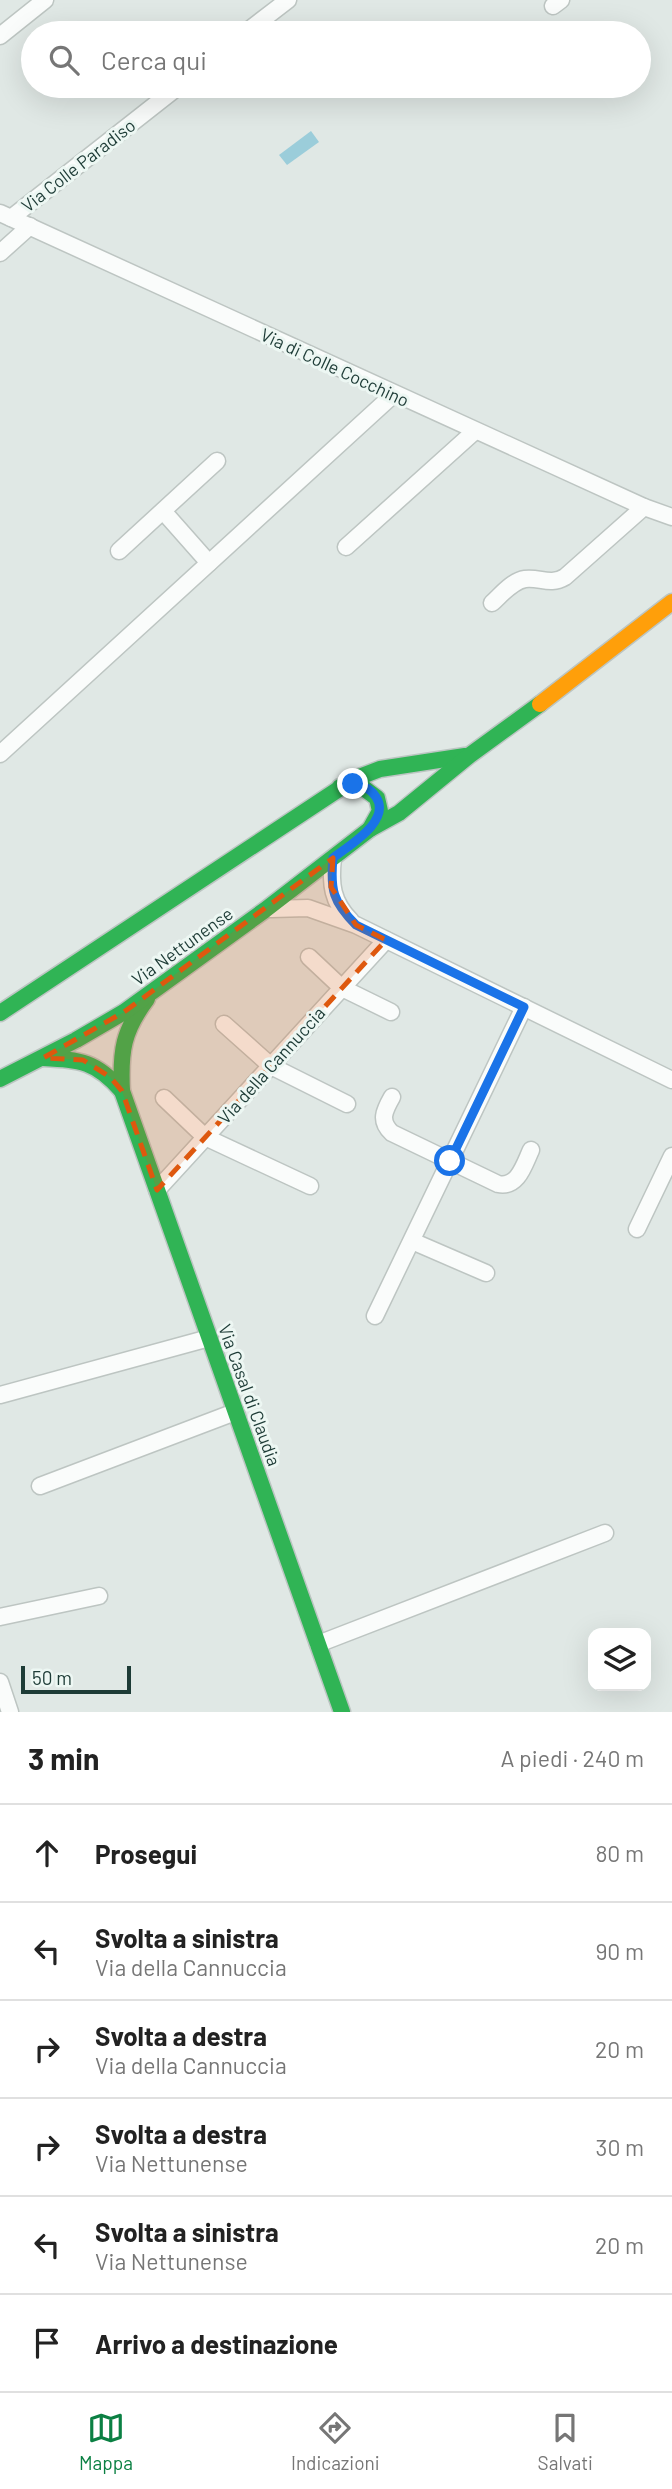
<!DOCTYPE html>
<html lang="it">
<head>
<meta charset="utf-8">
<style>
	:root { --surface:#fff; --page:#f2f2f2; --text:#222; --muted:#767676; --line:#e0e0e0; --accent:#0b8043 }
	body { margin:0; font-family:Barlow,sans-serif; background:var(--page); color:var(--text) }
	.controls { position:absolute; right:21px; bottom:21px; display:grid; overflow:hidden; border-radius:14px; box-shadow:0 7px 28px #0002 }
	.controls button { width:63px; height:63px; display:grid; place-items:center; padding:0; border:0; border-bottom:2px solid var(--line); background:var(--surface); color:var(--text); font:35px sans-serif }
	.scale { position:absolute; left:21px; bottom:18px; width:110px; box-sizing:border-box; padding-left:7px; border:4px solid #1d3b36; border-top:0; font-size:19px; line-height:24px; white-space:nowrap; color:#1d3b36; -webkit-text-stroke:5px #edf7f3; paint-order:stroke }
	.stop { position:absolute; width:21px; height:21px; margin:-16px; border:5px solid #1a73e8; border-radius:50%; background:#fff }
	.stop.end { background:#1a73e8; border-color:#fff; box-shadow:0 2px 7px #0008 }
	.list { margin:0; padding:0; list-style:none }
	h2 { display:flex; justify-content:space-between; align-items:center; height:91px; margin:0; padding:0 28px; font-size:30px }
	h2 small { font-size:23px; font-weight:400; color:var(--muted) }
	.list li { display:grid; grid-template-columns:46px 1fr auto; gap:21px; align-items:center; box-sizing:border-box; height:98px; padding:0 28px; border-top:2px solid var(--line) }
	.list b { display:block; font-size:26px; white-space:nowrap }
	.list p { margin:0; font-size:23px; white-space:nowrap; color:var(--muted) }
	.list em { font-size:23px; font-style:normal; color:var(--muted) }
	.icon { flex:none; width:38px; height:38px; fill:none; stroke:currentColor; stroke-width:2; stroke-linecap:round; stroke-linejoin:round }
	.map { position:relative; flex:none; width:672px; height:1712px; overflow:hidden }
	.search { position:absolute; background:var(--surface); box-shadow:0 7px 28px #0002; left:21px; right:21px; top:21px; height:77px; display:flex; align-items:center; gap:18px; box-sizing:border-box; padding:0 24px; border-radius:38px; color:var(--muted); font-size:26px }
	.sheet { height:679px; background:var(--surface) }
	nav { display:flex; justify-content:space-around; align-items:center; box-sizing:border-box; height:98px; border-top:2px solid var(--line); background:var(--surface); font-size:19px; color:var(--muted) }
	nav a { display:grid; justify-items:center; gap:4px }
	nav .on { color:var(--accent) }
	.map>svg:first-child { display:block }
</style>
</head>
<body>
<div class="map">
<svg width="672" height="1712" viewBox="0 0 672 1712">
	<rect width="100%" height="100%" fill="#e0e8e5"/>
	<!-- water -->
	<polygon fill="#9bcdda" points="311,131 319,142 287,165 279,155"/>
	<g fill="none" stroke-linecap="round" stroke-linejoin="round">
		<defs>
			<g id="street">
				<polyline points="553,6 561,0"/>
				<polyline points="245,33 288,0"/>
				<polyline points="0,36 45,0"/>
				<polyline points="0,213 644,507 672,517"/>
				<polyline points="11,218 179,86"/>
				<polyline points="0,253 30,226"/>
				<polyline points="163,511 209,563"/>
				<polyline points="346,547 475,431"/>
				<polyline points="119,551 217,461"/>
				<path d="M 492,603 C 501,595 512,581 525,579 C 540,577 550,586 565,577 L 644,507"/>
				<polyline points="0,754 394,394"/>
				<path d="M 333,858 C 330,884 332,902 351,921"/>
				<polyline points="271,909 308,908 356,925 672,1080"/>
				<polyline points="309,957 342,988 391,1012"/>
				<polyline points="224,1024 271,1066 347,1104"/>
				<path d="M 392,1097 C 384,1111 379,1121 392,1133 L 498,1184 C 518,1188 524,1165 531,1150"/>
				<polyline points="164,1098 205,1137 310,1186"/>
				<polyline points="157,1190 386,940"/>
				<polyline points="637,1229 672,1156"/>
				<polyline points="412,1241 486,1273"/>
				<polyline points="375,1316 524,1007"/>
				<polyline points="0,1395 209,1338"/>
				<polyline points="40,1486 235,1412"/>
				<polyline points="0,1617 99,1596"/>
				<polyline points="318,1644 605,1533"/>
				<polyline points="0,1682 10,1712"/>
			</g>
			<g id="fast">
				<polyline points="340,787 361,786 377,798 380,811 370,829"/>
				<path d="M 147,999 C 123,1031 120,1051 122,1091 L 342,1712"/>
				<polyline points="0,1013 354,779 380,769 465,756"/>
				<path d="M 43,1058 C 81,1060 96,1061 122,1091"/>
				<polyline points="0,1079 76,1040 124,1012 265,910 370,829 399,813 470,755 540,704"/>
			</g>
			<polyline id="slow" points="540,704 672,602"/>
		</defs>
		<!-- street casing -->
		<use href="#street" stroke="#bdc5c2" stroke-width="19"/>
		<!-- fast casing -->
		<use href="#fast" stroke="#bcc5c2" stroke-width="19"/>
		<!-- slow casing -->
		<use href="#slow" stroke="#bcc5c2" stroke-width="19"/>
		<!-- street -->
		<use href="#street" stroke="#fafcfb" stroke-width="16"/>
		<!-- fast -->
		<use href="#fast" stroke="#30b455" stroke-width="16"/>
		<!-- slow -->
		<use href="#slow" stroke="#ff9f0a" stroke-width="16"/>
	</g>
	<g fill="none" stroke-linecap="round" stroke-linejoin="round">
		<!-- route -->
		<path stroke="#1a73e8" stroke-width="9" d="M 353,784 C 362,785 371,789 376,797 C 392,821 348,846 333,858 C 330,890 333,902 356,925 L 524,1007 L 450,1161"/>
	</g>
	<!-- marked area -->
	<path fill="#de580e" fill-opacity="0.2" stroke="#de580e" stroke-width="5" stroke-dasharray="14 9" stroke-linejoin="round" d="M 333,858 L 331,887 L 356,925 L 386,940 L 157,1190 L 122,1091 L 110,1077 L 83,1060 L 43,1058 L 124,1012 Z"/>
	<g text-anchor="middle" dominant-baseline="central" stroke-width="6" stroke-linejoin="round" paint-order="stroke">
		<!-- street labels -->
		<g font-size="18" fill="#1d3b36" stroke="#edf7f3">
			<text transform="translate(78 165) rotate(-38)">Via Colle Paradiso</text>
			<text transform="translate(335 367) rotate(25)">Via di Colle Cocchino</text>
			<text transform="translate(182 946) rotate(-36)">Via Nettunense</text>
			<text transform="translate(271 1065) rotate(-48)">Via della Cannuccia</text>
			<text transform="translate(250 1395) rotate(70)">Via Casal di Claudia</text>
		</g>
	</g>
</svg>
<div class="controls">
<button><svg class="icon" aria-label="layers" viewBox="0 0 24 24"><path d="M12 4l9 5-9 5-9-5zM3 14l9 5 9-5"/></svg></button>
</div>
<div class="scale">50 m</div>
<div class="stop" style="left:450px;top:1161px"></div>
<div class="stop end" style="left:353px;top:784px"></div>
<div class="search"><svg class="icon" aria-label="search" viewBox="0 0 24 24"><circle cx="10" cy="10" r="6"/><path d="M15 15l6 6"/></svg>Cerca qui</div>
</div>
<section class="sheet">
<h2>3 min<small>A piedi · 240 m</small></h2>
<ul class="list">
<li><svg class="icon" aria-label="ahead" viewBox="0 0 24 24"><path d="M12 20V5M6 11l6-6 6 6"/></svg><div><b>Prosegui</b></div><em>80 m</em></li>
<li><svg class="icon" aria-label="left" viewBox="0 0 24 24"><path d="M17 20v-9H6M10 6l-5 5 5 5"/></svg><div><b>Svolta a sinistra</b><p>Via della Cannuccia</p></div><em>90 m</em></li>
<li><svg class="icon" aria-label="right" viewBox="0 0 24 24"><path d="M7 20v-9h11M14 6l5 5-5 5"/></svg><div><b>Svolta a destra</b><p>Via della Cannuccia</p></div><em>20 m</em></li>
<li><svg class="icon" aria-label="right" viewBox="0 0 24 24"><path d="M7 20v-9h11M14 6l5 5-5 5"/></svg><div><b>Svolta a destra</b><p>Via Nettunense</p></div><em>30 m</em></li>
<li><svg class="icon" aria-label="left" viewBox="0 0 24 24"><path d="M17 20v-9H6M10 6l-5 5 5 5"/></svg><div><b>Svolta a sinistra</b><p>Via Nettunense</p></div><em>20 m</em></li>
<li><svg class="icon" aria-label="arrive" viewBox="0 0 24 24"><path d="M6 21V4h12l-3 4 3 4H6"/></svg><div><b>Arrivo a destinazione</b></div></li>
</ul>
</section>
<nav>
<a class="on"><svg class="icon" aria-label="map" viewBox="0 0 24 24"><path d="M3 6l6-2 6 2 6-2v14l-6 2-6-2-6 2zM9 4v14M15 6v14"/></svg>Mappa</a>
<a><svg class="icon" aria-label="directions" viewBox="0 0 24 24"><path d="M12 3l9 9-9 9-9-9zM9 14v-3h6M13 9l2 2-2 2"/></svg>Indicazioni</a>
<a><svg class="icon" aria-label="saved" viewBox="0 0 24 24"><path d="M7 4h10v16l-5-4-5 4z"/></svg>Salvati</a>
</nav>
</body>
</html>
